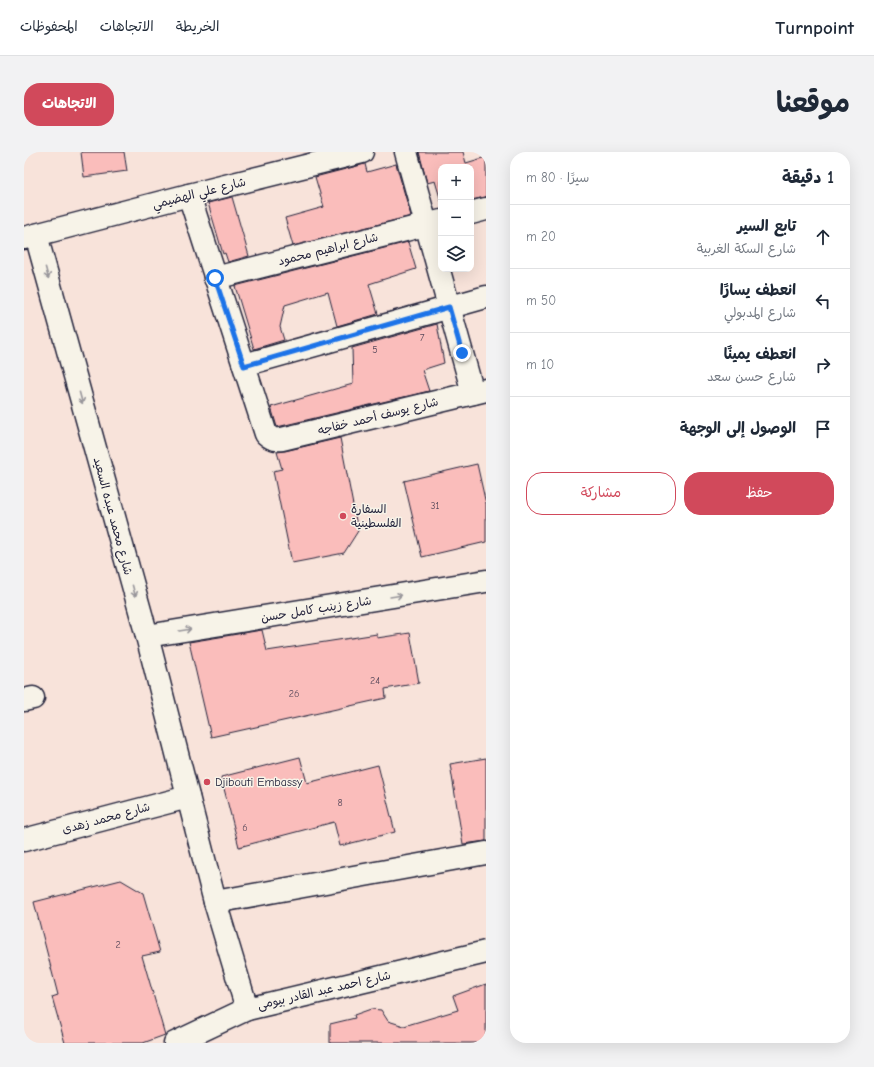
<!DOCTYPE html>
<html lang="ar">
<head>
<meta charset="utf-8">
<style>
	:root { --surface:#fff; --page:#f2f2f3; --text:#1f2937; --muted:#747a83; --line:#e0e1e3; --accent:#d1495b }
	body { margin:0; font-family:"Comic Neue","Playpen Sans Arabic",sans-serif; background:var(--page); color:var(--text); direction:rtl }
	.controls { position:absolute; right:12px; top:12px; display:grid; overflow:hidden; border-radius:8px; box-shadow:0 4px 16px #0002 }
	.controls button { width:36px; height:36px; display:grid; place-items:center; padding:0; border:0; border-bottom:1px solid var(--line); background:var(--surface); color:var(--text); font:20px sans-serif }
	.stop { position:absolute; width:12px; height:12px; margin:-9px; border:3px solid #1a73e8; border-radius:50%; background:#fff }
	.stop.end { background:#1a73e8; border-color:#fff; box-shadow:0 1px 4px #0008 }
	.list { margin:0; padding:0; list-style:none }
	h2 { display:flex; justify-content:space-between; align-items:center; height:52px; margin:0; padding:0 16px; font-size:17px }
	h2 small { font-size:13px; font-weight:400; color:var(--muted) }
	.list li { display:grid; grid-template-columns:26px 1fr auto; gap:12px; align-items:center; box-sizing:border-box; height:64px; padding:0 16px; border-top:1px solid var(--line) }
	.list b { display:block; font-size:15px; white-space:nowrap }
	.list p { margin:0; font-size:13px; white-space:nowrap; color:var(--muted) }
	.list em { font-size:13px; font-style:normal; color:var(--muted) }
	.actions { display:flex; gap:8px; padding:12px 16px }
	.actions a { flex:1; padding:9px 0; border:1px solid var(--accent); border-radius:16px; text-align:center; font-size:14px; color:var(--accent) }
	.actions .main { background:var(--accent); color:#fff }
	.icon { flex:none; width:22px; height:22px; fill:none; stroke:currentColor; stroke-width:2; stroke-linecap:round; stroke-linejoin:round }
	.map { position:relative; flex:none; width:462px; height:891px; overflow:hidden; direction:ltr; border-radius:16px }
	header { display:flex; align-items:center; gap:24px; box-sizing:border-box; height:56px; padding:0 20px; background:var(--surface); border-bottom:1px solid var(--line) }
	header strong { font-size:19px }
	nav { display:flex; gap:22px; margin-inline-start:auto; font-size:14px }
	.intro { display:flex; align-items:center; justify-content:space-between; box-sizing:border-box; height:96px; padding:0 24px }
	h1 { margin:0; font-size:28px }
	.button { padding:10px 18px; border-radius:16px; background:var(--accent); color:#fff; font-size:14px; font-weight:700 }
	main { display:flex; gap:24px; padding:0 24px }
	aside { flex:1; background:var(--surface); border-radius:16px; box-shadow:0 4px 16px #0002 }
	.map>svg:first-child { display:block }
</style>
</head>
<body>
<header>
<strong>Turnpoint</strong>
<nav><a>الخريطة</a><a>الاتجاهات</a><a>المحفوظات</a></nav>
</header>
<div class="intro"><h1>موقعنا</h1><a class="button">الاتجاهات</a></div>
<main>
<aside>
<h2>1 دقيقة<small>سيرًا · 80 m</small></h2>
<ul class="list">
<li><svg class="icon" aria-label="ahead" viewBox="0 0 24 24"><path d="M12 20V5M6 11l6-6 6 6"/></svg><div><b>تابع السير</b><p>شارع السكة الغربية</p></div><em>20 m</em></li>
<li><svg class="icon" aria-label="left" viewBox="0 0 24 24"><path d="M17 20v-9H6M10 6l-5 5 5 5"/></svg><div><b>انعطف يسارًا</b><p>شارع المدبولي</p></div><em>50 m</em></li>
<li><svg class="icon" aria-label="right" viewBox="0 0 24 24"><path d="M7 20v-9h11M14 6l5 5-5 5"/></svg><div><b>انعطف يمينًا</b><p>شارع حسن سعد</p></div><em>10 m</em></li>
<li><svg class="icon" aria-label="arrive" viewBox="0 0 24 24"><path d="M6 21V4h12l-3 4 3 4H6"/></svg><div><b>الوصول إلى الوجهة</b></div></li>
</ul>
<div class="actions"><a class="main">حفظ</a><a>مشاركة</a></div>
</aside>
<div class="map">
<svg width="462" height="891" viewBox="0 0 462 891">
	<rect width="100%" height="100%" fill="#f8e3da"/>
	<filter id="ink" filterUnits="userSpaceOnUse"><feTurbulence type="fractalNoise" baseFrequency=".025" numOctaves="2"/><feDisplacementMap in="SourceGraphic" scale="8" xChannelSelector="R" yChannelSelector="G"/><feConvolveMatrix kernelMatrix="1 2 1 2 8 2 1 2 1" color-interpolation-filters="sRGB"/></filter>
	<g filter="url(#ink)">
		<!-- building -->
		<g fill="#fabdbb" stroke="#22223b">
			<polygon points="57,0 100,0 103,19 60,25"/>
			<polygon points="395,0 439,0 442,11 462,5 462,45 447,48 447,15 417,15 417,49 411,29 403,31"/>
			<polygon points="341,12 343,20 372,12 387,64 269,94 261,66 300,55 291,25"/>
			<polygon points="208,45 225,104 204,110 201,101 199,102 184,51"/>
			<polygon points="384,90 392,117 345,132 354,162 313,174 304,140 261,153 256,175 260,188 230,197 211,134"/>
			<polygon points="413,172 420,211 398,218 405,239 253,275 247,255 329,232 328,196"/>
			<polygon points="316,286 334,379 320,401 268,411 249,319 258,317 253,300 261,299"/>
			<polygon points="453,312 462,352 462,390 398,405 380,329"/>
			<polygon points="238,478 243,499 353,482 353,486 386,481 395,531 361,537 362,546 187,585 165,490"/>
			<polygon points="276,605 283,631 354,613 371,680 316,694 310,670 215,695 197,625"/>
			<polygon points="462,606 462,689 439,692 426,612"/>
			<polygon points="97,728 119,741 136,800 118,804 141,883 119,891 41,891 28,845 34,843 10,750"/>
			<polygon points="462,832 462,891 306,891 306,872 331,866 330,863 347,857 357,858 364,869 380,874 434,858 429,844"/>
		</g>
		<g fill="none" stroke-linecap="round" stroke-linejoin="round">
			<defs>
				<g id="minor">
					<polyline points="382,0 449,241"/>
					<path d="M 165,43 L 242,282 C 247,287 251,288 258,287 L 462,238"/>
					<polyline points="447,61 462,57"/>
					<polyline points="12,83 123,484 191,750 223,857 462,800"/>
					<polyline points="0,86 165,43 338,0"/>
					<polyline points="191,126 417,69"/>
					<polyline points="220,213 462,145"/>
					<polyline points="123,484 462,429"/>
					<polyline points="0,548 9,546"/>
					<polyline points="0,688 164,645"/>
					<polyline points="191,750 462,701"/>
					<polyline points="151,891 223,857"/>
				</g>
			</defs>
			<!-- minor casing -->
			<use href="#minor" stroke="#22223b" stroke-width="25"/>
			<!-- minor -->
			<use href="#minor" stroke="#f7f3e8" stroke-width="22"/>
		</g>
		<!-- one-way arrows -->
		<defs><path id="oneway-shaft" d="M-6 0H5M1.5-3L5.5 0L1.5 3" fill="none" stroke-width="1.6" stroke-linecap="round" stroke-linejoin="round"/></defs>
		<g stroke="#97959a">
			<use href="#oneway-shaft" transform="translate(23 121) rotate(75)"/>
			<use href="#oneway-shaft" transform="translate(57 246) rotate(75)"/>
			<use href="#oneway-shaft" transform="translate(110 439) rotate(75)"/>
			<use href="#oneway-shaft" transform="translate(372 444) rotate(-9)"/>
			<use href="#oneway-shaft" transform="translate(161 478) rotate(-9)"/>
		</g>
	</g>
	<g fill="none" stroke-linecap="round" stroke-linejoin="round" filter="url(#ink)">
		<!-- route -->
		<polyline stroke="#1a73e8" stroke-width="5" points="191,126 220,214 425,155 438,201"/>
	</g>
	<!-- markers -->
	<g fill="#d1495b" stroke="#f7f3e8" stroke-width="1.5">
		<circle cx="319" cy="364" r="4"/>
		<circle cx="183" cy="630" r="4"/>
	</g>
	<g text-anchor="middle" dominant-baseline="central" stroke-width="3" stroke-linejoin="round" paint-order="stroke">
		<!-- number labels -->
		<g font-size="10" fill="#58495b">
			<text x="398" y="186">7</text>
			<text x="351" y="198">5</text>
			<text x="411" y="354">31</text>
			<text x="351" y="529">24</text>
			<text x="270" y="542">26</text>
			<text x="316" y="651">8</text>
			<text x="221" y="676">6</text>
			<text x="94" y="793">2</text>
		</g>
		<!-- street labels -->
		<g font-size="12" fill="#22223b" stroke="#f7f3e8">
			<text transform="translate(175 41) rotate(-14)">شارع علي الهضيمي</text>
			<text transform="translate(304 97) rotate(-14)">شارع ابراهيم محمود</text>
			<text transform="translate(354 264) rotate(-14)">شارع يوسف أحمد خفاجه</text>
			<text transform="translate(89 364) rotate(75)">شارع محمد عبده السعيد</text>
			<text transform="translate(292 457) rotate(-9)">شارع زينب كامل حسن</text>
			<text transform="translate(82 666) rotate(-15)">شارع محمد زهدى</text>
			<text transform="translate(300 838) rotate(-13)">شارع احمد عبد القادر بيومى</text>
		</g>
		<!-- poi labels -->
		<g font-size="12" fill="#22223b" stroke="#f7f3e8" text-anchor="start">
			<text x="327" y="357">السفارة<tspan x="327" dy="14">الفلسطينية</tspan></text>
			<text x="191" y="630">Djibouti Embassy</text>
		</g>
	</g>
</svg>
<div class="controls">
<button>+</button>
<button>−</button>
<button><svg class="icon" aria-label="layers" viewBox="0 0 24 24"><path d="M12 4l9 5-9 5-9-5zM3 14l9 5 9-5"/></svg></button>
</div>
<div class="stop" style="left:191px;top:126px"></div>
<div class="stop end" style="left:438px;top:201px"></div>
</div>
</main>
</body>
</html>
